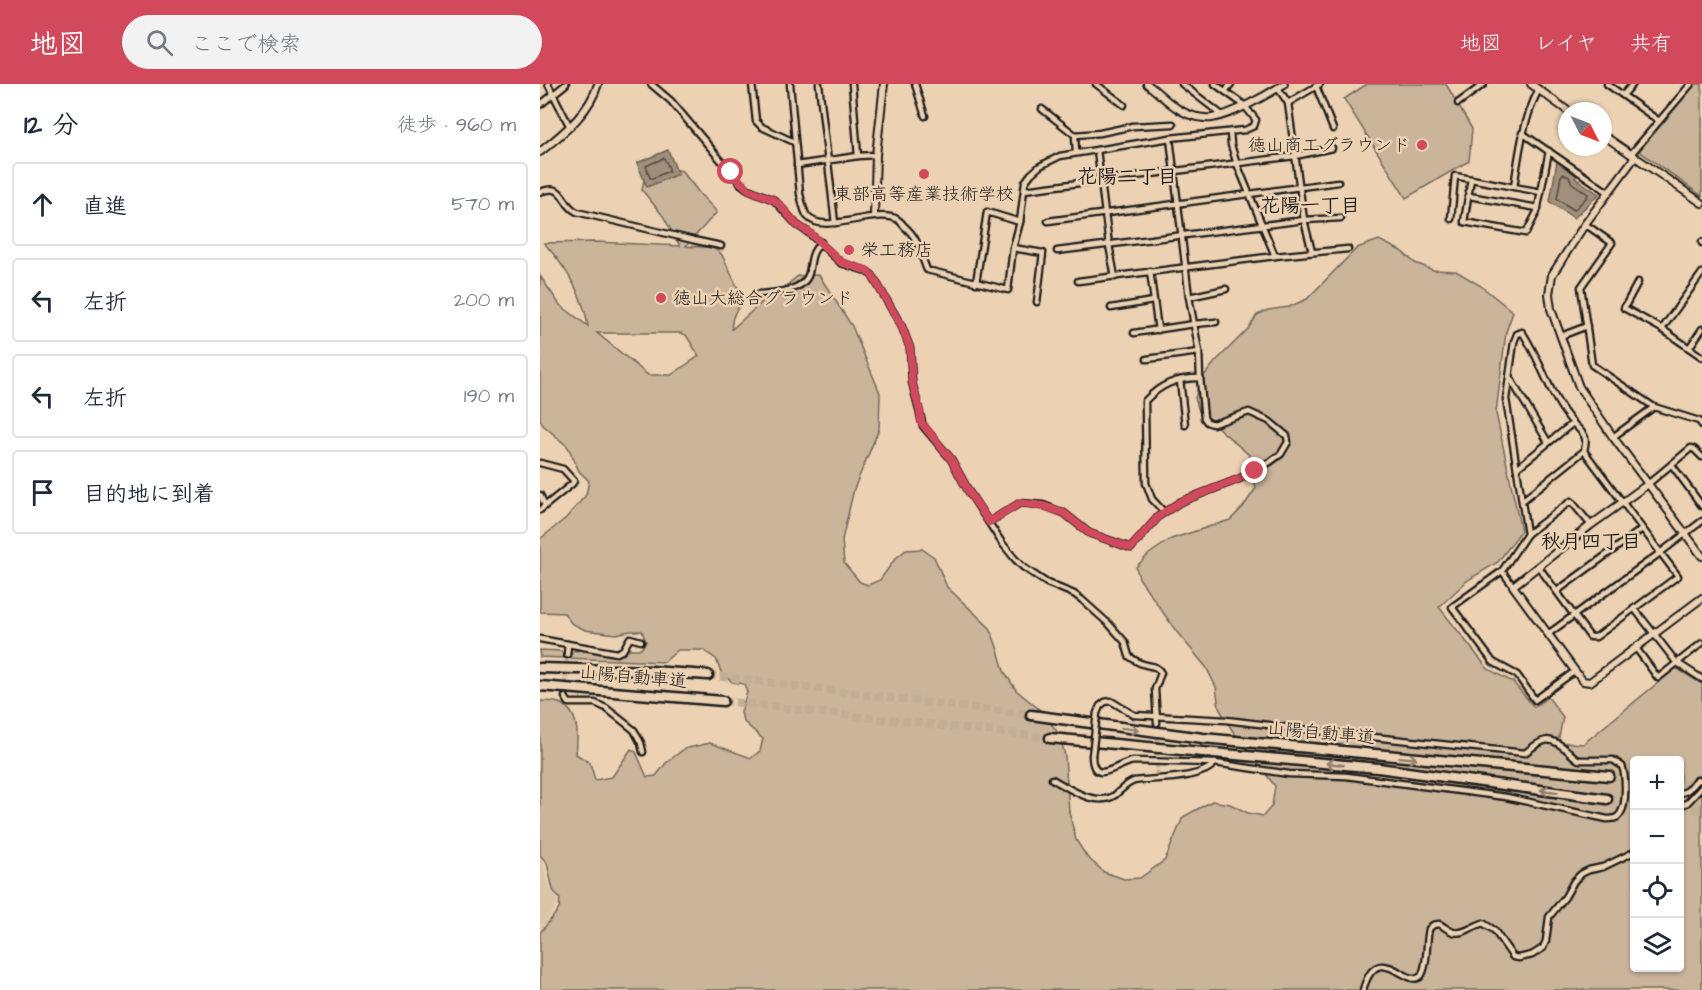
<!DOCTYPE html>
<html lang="ja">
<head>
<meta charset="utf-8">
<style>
	:root { --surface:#fff; --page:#f2f2f3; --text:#1f2937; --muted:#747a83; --line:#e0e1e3; --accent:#d1495b }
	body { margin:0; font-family:"Architects Daughter","Klee One",sans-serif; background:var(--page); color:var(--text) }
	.controls { position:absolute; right:18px; bottom:18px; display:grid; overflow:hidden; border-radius:6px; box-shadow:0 2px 4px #0004 }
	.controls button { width:54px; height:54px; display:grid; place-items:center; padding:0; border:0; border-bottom:2px solid var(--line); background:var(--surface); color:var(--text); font:30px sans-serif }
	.compass { position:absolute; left:1018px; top:18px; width:54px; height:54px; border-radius:50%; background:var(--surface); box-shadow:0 2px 4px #0004; rotate:132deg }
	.stop { position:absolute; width:18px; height:18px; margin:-14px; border:4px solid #d1495b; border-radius:50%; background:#fff }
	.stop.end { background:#d1495b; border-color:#fff; box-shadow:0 2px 6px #0008 }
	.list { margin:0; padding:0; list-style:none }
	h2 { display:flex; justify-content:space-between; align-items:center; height:78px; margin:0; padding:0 24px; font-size:26px }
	h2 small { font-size:20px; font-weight:400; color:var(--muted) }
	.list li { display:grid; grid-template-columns:39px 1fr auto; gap:18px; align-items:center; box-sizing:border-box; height:84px; margin:0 12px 12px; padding:0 12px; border:2px solid var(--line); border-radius:6px }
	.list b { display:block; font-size:22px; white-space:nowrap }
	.list em { font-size:20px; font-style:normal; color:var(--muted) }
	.icon { flex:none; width:33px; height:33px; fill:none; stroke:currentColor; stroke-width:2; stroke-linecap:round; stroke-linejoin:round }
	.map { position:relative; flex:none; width:1162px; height:906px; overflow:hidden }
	header { display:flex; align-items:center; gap:36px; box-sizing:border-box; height:84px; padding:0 30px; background:var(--accent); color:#fff }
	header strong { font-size:28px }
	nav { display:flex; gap:33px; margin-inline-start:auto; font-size:21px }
	.search { width:420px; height:54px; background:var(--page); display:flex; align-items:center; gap:15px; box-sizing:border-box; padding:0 21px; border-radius:33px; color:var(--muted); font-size:22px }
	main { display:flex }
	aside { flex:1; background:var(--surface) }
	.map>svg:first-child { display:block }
</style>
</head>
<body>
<header>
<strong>地図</strong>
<div class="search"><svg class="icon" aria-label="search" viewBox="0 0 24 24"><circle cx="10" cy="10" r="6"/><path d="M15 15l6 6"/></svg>ここで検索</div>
<nav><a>地図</a><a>レイヤ</a><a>共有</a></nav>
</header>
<main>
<aside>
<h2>12 分<small>徒歩 · 960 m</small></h2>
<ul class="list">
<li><svg class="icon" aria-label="ahead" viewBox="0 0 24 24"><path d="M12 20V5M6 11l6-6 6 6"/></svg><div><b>直進</b></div><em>570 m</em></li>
<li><svg class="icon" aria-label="left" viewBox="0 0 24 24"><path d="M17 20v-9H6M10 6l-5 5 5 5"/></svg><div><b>左折</b></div><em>200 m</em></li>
<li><svg class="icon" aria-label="left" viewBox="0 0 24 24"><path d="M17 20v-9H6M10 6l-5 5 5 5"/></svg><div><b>左折</b></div><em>190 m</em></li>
<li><svg class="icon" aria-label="arrive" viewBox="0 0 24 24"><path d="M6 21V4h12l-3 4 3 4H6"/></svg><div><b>目的地に到着</b></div></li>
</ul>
</aside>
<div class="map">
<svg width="1162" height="906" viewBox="0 0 1162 906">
	<rect width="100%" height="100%" fill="#ecd2b3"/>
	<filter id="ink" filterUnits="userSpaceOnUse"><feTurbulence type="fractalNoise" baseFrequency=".0167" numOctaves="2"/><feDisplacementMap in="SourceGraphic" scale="12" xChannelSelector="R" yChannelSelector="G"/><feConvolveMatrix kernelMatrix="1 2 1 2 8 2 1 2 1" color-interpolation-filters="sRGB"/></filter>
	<g filter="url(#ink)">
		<!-- built -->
		<polygon fill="#dcc4a7" points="0,774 2,776 8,802 20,815 0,849"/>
		<!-- green -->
		<g fill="#cab49a" stroke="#73685b" stroke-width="1.5" fill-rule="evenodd">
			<polygon points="827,0 906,0 932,45 929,77 866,114 804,15"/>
			<polygon points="1155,0 1162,0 1162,112 1099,67"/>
			<path d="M 123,83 L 142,87 L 160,110 L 177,128 L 146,162 C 158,164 174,160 182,171 L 204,217 C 196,225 190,234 192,245 L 230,211 L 241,206 L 258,192 L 279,191 L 312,242 L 340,309 L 339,345 L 314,405 L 302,456 L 304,479 L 320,498 L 328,501 L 340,496 L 355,475 L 366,466 L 382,465 L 394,473 L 407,503 L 450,544 L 458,566 L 464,587 L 476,606 L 500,626 L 520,651 L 525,672 L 529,728 L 536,756 L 547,773 L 564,788 L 584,795 L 600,794 L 625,776 L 643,733 L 672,717 L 690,720 L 708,729 L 723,732 L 732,722 L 735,702 L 692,646 L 679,624 L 676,603 L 666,583 L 636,547 L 599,494 L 596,483 L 609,470 L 631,455 L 690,436 L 703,423 L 716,404 L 709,371 L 659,327 L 655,314 L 660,297 L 675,278 L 708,245 L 717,231 L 728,226 L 749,223 L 767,215 L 817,164 L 839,156 L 861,167 L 875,179 L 893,186 L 916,187 L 941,202 L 973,228 L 966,248 L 956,329 L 981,447 L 958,478 L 928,496 L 899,523 L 948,585 L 973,598 L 994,623 L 1008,613 L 1023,633 L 1018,658 L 1043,660 L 1136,584 L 1162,600 L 1162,906 L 0,906 L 0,849 L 19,825 L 20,815 L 13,806 L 7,779 L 0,771 L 0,617 C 6,617 14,617 19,619 C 40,627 38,653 36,670 L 50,679 L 55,696 L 72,693 L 91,665 L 96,668 L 107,693 L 116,692 L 126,679 L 144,665 L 170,659 L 211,674 L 220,667 L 223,655 L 203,637 L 201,628 L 207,608 L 204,600 L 192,598 L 181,588 L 176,575 L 163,566 L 138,566 L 124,578 L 0,573 L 0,566 L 21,567 L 24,572 L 29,572 L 34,567 L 43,566 L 69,571 L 83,571 L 90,565 L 101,565 L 106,558 L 102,547 L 90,547 L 76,550 L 45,546 L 31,539 L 24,529 L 0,528 L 0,455 L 26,434 L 46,411 L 49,397 L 39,387 L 28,363 L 3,341 L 0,335 L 0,192 L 20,221 L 48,242 C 43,210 25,182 4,159 L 56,158 L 140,162 L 123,132 L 102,106 L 105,90 ZM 57,249 L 141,249 L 146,251 L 159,272 L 131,291 L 108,291 ZM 1094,676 L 1140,676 L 1140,884 L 1094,884 Z"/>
		</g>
		<!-- water -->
		<g fill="#a08f7c" stroke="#6b6156" stroke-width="1.5">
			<polygon points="128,66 138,90 107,103 97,79"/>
			<polygon points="1017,77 1037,91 1035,94 1059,110 1034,134 1010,118"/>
		</g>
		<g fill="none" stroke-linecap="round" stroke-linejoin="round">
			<!-- shore -->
			<g stroke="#514a42" stroke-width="1.5">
				<polygon points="124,74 129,84 129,87 113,94 110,94 106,82"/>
				<polygon points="1023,90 1029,93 1032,99 1048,110 1047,113 1034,126 1017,115 1021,92"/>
			</g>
			<!-- minor-tunnel -->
			<g stroke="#c2ae95" stroke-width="4.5" stroke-dasharray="4.5 2" stroke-linecap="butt">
				<polyline points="25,613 27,571"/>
				<polyline points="617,691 617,639"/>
			</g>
			<!-- motorway-tunnel -->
			<g stroke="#c2ae95" stroke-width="8" stroke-dasharray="8 4" stroke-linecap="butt">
				<polyline points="168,591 491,631"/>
				<polyline points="183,617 510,654"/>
				<polyline points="1069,692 1094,695"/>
				<polyline points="1140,700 1162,702"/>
				<polyline points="1067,715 1094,718"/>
				<polyline points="1140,723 1162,726"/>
			</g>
			<defs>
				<g id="minor">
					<polyline points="8,0 30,43"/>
					<path d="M 111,0 L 131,17 L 201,100 L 208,105 L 234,116 L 257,141 L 269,149 L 301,179 L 326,187 L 332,191 L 362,243 L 370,264 L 372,298 L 383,342 L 411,375 L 429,408 L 462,459 L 475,475 L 483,483 L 507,499 L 534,510 L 541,515 L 569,540 L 585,558 L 589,572 C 593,575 598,579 603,580 C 611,583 617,581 621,589 L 615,605 L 617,639"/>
					<polyline points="212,0 216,37 222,43 254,58"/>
					<path d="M 250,0 L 260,110 C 262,117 263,126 267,132 C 283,152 333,124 357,135 C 360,137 362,139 364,142 C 380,156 379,167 387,186 L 468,206 L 473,164 L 480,138 L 485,98 L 491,90 L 500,82 L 520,72 L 630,54 L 705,46 L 714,42 L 716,36 L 704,21 L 675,0"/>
					<polyline points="279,0 295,139"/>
					<polyline points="312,0 318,72"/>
					<polyline points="375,0 385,32"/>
					<polyline points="556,0 584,21"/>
					<polyline points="642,0 682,31"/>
					<polyline points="1067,0 1119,37"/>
					<polyline points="776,2 793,45"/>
					<polyline points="738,4 748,19 764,136 772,168"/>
					<polyline points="685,7 691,0"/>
					<polyline points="1083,11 1093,0"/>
					<polyline points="748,19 780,0"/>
					<polyline points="918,19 944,0"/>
					<polyline points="0,21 26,0"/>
					<polyline points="502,25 535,51 536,69"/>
					<polyline points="690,48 691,61 697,80 735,172"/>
					<polyline points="982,49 1068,108"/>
					<polyline points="535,51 560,49 593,42 633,40"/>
					<polyline points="557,66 569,161 575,193"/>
					<polyline points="1091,70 1151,0"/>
					<polyline points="257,81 318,72 336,71"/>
					<polyline points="931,95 924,138 986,149 997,128 1009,67"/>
					<path d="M 974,103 C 979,69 983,37 998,7"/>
					<polyline points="484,106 755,72 792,64"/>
					<path d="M 0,108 C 26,98 20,120 37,128 L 153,156 L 181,162"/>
					<polyline points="929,112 998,124"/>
					<polyline points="911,135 915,92 1001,108"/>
					<polyline points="508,137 798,98"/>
					<polyline points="1045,140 1072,159 1041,203 1052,281 1114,323 1159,337 1162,341"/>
					<polyline points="1162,158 1162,159"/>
					<polyline points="473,164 503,169 497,218"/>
					<polyline points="517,167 764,136 801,134"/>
					<polyline points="610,187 618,246"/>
					<polyline points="538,197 735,172 808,165"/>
					<polyline points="1098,198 1084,224 1122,245 1162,273"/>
					<polyline points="436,199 447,128 480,138"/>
					<path d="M 218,210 C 234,209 264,208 269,189 C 272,175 270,170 281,158"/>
					<polyline points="649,213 686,205"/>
					<polyline points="571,224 613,217"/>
					<polyline points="1122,245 1162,189"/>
					<polyline points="594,249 654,240 676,238"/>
					<polyline points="1021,252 1047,242"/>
					<polyline points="1149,264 1162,245"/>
					<polyline points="607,275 659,268"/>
					<polyline points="970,294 1008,358"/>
					<polyline points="640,296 645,341"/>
					<polyline points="1073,353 1114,323"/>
					<polyline points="0,379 23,385 34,397 32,400 0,426"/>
					<polyline points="1132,381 1162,422"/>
					<polyline points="977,384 1033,339"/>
					<polyline points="1108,400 1151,364 1154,365 1162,373"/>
					<polyline points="0,411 5,421"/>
					<path d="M 982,417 L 1044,367 C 1048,351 1044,351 1033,339 C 1009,313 1002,277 982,248 L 977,250 L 974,258 L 966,315 L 987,450"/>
					<path d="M 624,428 L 612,415 L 606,399 L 605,317 C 621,300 636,294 660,294"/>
					<polyline points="449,438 480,419 503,421 524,429 549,449 591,464 619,432 640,418 699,395 730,378 741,370 748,358 747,352 729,337 709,328 673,340 667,338 664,334 660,294 659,268 649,213 630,54"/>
					<polyline points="998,482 1050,553 1056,553 1138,492 1044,367"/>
					<polyline points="962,487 973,502"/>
					<polyline points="1017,507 1102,445"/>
					<polyline points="1094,524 1136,578 1162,595"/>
					<polyline points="1008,550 1120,469 1162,437"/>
					<polyline points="0,555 77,569 83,566 90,554 101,557"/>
					<polyline points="1096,564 1118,594 1162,559"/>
					<polyline points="27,571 28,560"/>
					<polyline points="1035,587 995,616 977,591 953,578 912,523 962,487 987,450 1031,417 1051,441"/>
					<polyline points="25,613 29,619 55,619 66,624 94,646 101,659 103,668"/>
					<path d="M 552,672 C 553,703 577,680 593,677 L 675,679"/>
					<path d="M 512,695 C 529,704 556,724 575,711 C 581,706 586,700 594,697 C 615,694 661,696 675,679 L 749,690 L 806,692 L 966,713 L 1067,735 C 1072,735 1077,735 1080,730 C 1087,721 1086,692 1082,682 L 1073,676 L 1039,676 C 1035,674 1032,671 1028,667 C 1009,650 1003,655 985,669 L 795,649 L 686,636 L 594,631 L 571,617 L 565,618 L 560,622 L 557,629"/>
					<path d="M 1140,709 C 1150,708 1150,702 1157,696 L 1162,696"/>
					<polyline points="1140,721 1147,719 1162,703"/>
					<path d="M 823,906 C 838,853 867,906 881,892 C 888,882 886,857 889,845 L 893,841 L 899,840 C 904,842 907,846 913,848 C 923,851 933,842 943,839 L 954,846 L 973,873 L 979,874 L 992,871 L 1003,864 L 1006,857 L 1009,833 L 1025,813 L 1034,797 L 1041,790 L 1049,786 L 1063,783 L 1094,768"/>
				</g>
				<g id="tertiary">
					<path d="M 607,0 C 618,8 628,19 640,26 C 649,32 662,35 672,34 C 692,31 727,11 744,0"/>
					<polyline points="991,0 1028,27"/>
					<polyline points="1063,51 1162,119"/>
					<path d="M 0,68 C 23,49 49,30 58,0"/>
					<polyline points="1095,73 1045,140 1012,191 1009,210 1011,225 1039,303 1073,353 1162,472"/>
					<polyline points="334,132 336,71 344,0"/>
					<polyline points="1108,400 1051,441 973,502 1035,587 1043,597 1050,598 1162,514"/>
				</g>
				<g id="motorway">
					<polyline points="0,584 112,587 168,591"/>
					<polyline points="0,602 183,617"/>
					<polyline points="491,631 663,654 1069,692"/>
					<polyline points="510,654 838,684 1067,715"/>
				</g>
			</defs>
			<!-- minor casing -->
			<use href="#minor" stroke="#1c1c1c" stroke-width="9"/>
			<!-- tertiary casing -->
			<use href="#tertiary" stroke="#1c1c1c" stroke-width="10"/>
			<!-- motorway casing -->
			<use href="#motorway" stroke="#1c1c1c" stroke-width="13"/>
			<!-- minor -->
			<use href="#minor" stroke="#ecd2b3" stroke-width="4.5"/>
			<!-- tertiary -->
			<use href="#tertiary" stroke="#ecd2b3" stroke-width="6"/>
			<!-- motorway -->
			<use href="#motorway" stroke="#ecd2b3" stroke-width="8"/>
			<defs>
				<polyline id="minor-bridge" points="552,672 557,629"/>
			</defs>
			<!-- minor-bridge casing -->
			<use href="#minor-bridge" stroke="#1c1c1c" stroke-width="9" stroke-linecap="butt"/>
			<!-- minor-bridge -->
			<use href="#minor-bridge" stroke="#ecd2b3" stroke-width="4.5"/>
		</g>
		<!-- one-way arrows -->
		<defs><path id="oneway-shaft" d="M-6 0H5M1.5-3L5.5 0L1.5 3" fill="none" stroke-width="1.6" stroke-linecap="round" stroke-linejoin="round" transform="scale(1.5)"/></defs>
		<g stroke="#8e806f">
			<use href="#oneway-shaft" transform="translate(590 645) rotate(7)"/>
			<use href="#oneway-shaft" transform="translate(868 674) rotate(5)"/>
			<use href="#oneway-shaft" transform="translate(795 680) rotate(-174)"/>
			<use href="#oneway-shaft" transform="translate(1009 707) rotate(-172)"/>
		</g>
	</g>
	<g fill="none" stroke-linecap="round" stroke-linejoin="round" filter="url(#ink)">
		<!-- route -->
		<polyline stroke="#d1495b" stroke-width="8" points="191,88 208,105 234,116 240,121 257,141 269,148 301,178 326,186 332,191 362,243 370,264 372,298 380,327 381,338 411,375 429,408 449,438 480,419 503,422 524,429 549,449 591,464 619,432 640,418 699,395 715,387"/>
	</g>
	<!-- markers -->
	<g fill="#d1495b" stroke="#ecd2b3" stroke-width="2">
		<circle cx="882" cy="61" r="6"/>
		<circle cx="384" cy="90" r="6"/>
		<circle cx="309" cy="166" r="6"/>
		<circle cx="121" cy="214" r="6"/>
	</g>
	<g text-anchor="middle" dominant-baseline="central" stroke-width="5" stroke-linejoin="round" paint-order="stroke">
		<!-- poi labels -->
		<g font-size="18" fill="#1c1c1c" stroke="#ecd2b3" text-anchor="start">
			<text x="870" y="61" text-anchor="end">徳山商工グラウンド</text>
			<text x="384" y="110" text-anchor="middle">東部高等産業技術学校</text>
			<text x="321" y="166">栄工務店</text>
			<text x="133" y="214">徳山大総合グラウンド</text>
		</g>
		<!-- street labels -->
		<g font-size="18" fill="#1c1c1c" stroke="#ecd2b3">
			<text transform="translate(93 593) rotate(5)">山陽自動車道</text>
			<text transform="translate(781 649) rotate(5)">山陽自動車道</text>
		</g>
		<!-- neighbourhood labels -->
		<g font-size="20" font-weight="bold" fill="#1c1c1c" stroke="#ecd2b3">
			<text x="587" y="93">花陽二丁目</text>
			<text x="770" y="122">花陽一丁目</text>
			<text x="1051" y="458">秋月四丁目</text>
		</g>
	</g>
</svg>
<div class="controls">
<button>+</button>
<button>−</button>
<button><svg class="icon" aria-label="locate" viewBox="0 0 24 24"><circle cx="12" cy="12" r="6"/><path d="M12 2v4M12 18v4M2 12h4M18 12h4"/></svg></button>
<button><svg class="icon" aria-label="layers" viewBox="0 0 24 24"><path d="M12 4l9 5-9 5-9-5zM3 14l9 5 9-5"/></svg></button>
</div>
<svg class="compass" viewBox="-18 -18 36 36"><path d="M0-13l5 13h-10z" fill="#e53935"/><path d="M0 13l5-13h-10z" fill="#747a83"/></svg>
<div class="stop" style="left:191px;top:88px"></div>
<div class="stop end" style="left:715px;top:387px"></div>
</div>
</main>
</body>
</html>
